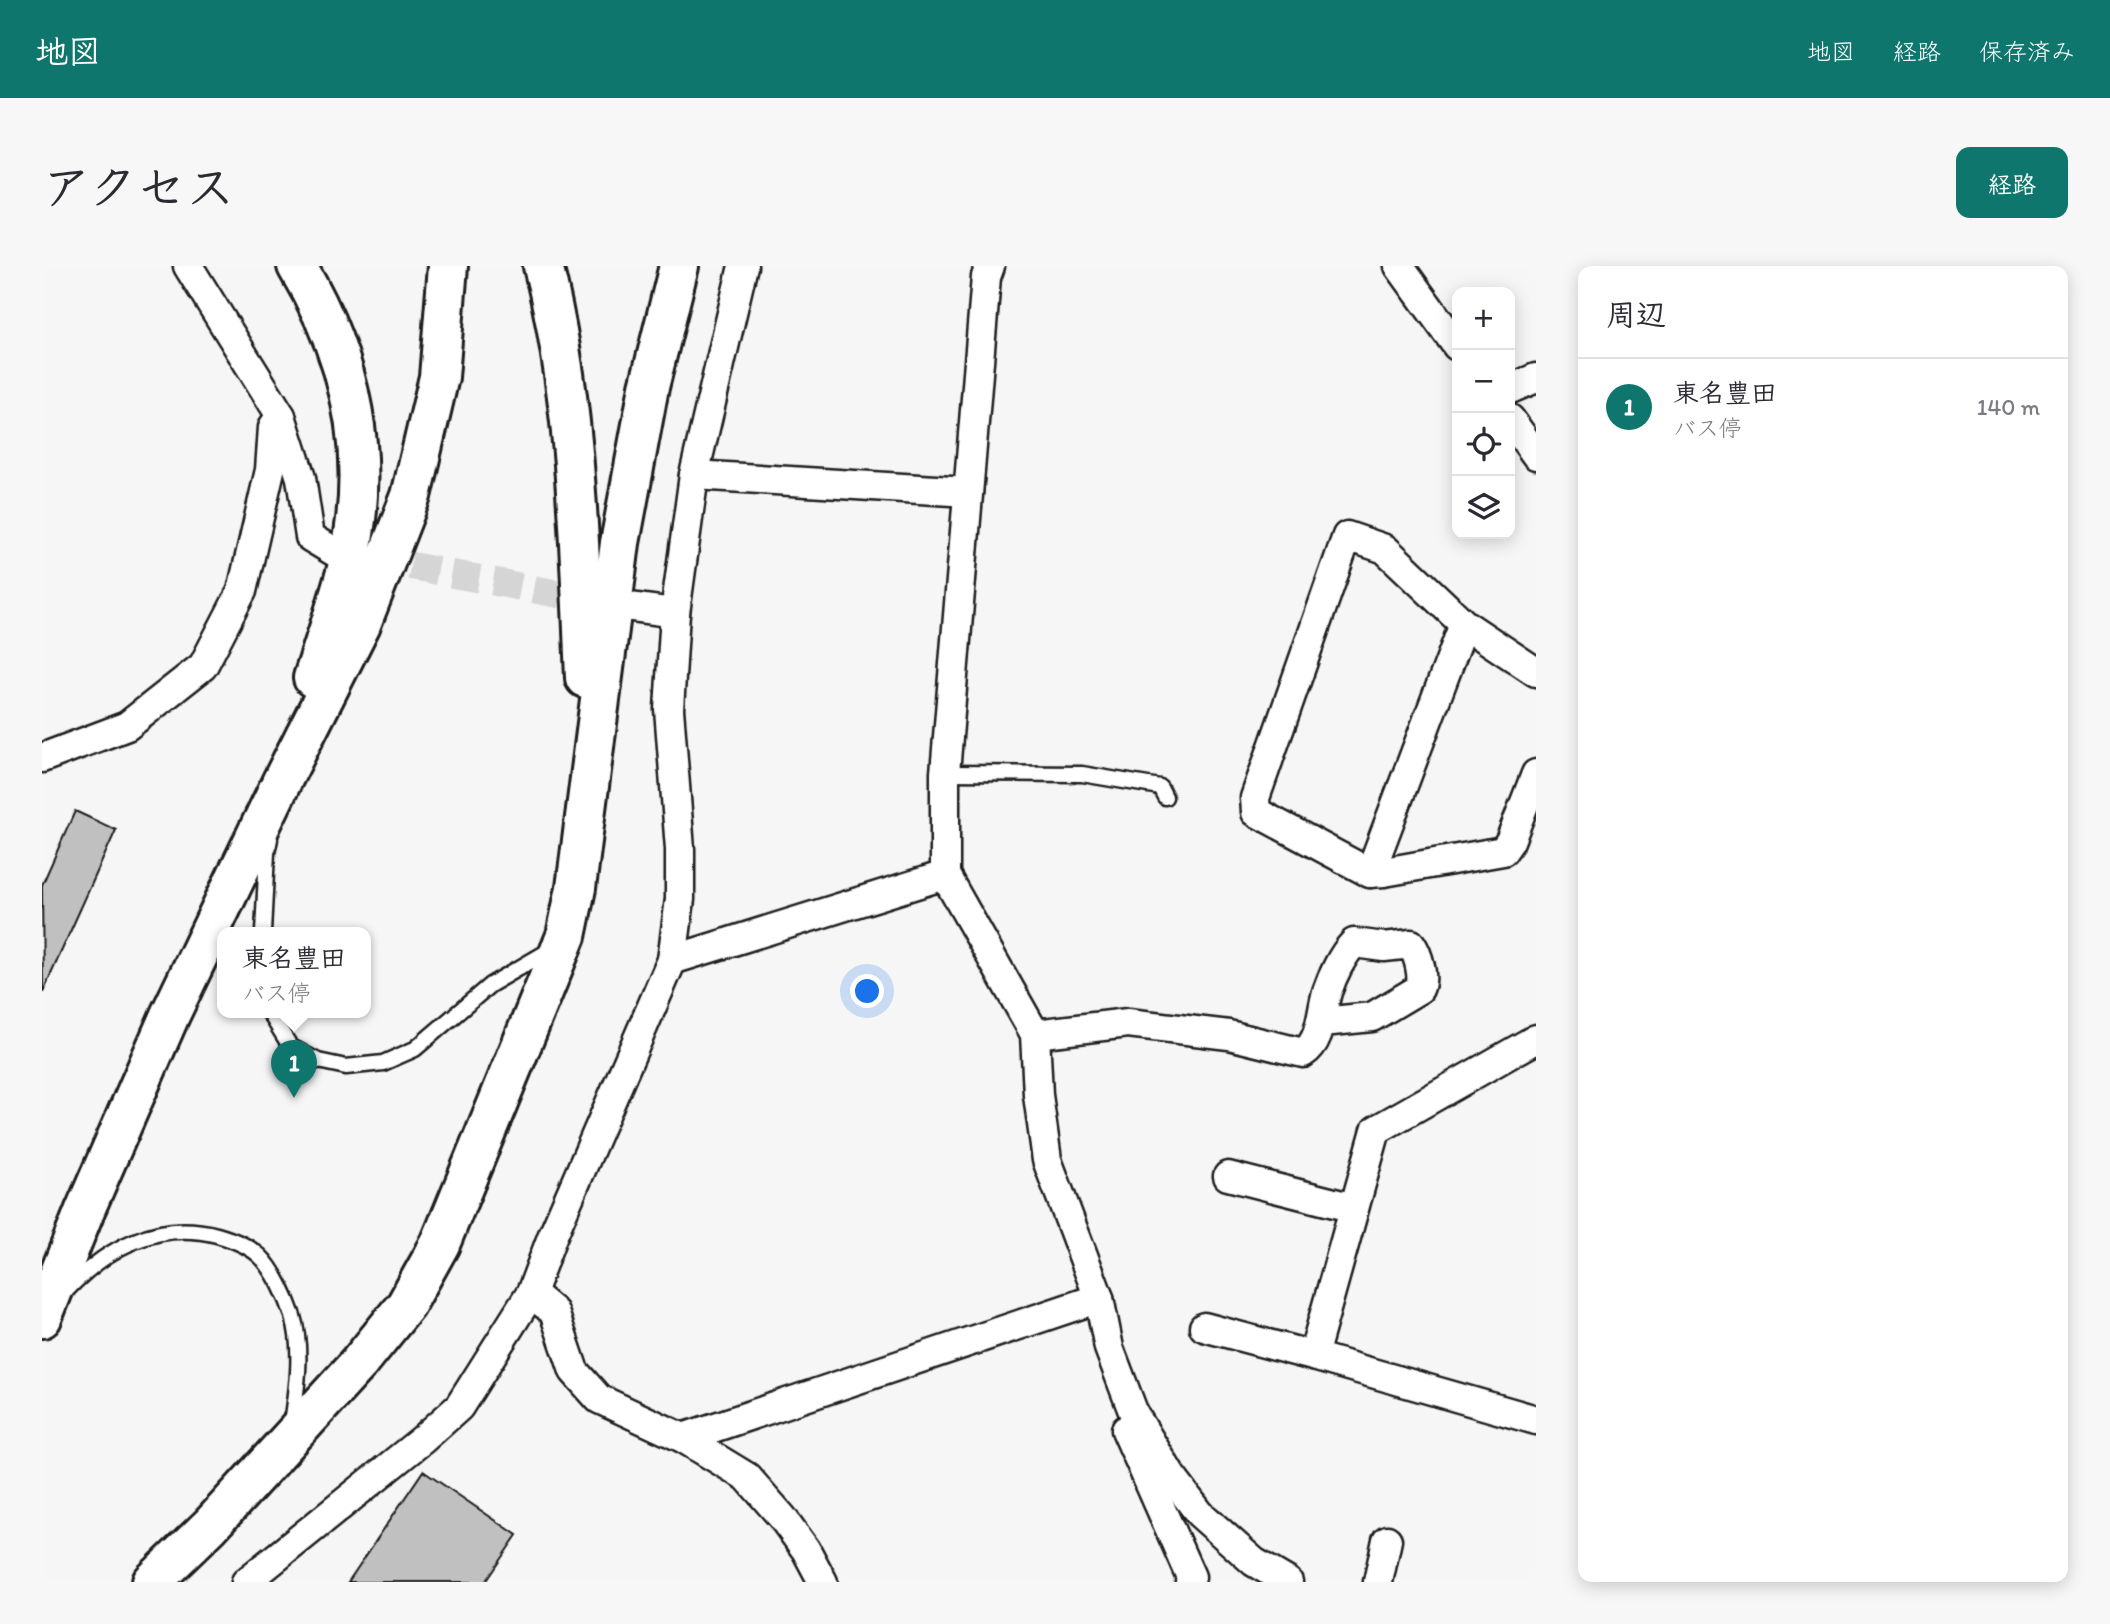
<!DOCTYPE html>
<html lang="ja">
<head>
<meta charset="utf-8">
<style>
	:root { --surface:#fff; --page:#f7f7f7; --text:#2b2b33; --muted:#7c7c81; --line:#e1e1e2; --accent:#0f766e }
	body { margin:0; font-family:Itim,"Klee One",sans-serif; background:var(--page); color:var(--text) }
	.controls { position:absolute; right:21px; top:21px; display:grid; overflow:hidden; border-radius:14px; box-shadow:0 4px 18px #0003 }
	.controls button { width:63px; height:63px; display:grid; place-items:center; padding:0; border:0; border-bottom:2px solid var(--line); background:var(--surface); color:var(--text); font:35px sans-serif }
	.you { position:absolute; left:826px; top:726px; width:24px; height:24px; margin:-18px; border:5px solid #fff; border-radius:50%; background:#1a73e8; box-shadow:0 0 0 10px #1a73e833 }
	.badge { display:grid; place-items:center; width:46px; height:46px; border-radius:50%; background:var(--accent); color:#fff; font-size:23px; font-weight:700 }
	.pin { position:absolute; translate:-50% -58px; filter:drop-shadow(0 2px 4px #0008) }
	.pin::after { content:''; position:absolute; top:37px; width:24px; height:21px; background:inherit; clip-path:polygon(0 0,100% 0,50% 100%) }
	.popup { position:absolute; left:175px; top:661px; width:154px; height:91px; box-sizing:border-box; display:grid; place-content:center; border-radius:14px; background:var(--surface); filter:drop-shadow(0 2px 5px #0005); font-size:23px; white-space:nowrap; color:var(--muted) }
	.popup b { font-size:26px; color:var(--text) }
	.popup::after { content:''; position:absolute; left:50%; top:100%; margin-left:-14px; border:14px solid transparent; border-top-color:var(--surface) }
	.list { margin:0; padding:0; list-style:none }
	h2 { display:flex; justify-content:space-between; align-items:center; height:91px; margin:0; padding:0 28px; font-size:30px }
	h2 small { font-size:23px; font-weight:400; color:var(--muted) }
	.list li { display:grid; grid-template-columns:46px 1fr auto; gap:21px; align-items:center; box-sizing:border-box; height:98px; padding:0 28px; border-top:2px solid var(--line) }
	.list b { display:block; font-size:26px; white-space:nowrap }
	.list p { margin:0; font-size:23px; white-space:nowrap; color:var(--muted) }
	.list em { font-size:23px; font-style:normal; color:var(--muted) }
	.icon { flex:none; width:38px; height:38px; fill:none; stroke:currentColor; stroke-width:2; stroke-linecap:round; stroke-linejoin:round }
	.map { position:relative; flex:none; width:1494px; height:1316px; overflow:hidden; border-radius:14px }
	header { display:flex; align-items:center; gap:42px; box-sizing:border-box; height:98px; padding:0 35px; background:var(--accent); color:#fff }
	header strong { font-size:33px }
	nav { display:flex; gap:38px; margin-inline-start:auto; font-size:24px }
	.intro { display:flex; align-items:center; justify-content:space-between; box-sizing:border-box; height:168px; padding:0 42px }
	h1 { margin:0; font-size:49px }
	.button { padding:18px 32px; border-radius:14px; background:var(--accent); color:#fff; font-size:24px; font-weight:700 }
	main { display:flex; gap:42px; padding:0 42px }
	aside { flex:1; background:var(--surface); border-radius:14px; box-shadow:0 4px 18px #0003 }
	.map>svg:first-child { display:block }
</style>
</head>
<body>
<header>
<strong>地図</strong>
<nav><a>地図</a><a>経路</a><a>保存済み</a></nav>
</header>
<div class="intro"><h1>アクセス</h1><a class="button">経路</a></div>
<main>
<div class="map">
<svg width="1494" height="1316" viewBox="0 0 1494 1316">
	<rect width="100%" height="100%" fill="#f6f6f6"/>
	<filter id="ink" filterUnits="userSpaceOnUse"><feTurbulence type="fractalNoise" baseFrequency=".0143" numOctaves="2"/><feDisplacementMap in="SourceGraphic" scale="14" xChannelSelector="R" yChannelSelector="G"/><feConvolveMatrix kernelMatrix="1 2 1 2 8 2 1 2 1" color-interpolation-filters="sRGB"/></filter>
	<g filter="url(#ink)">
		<!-- building -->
		<g fill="#c0c0c0" stroke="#1c1c1c" stroke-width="2">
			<polygon points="33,545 74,564 1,726 0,619"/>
			<polygon points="381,1205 475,1269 443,1316 306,1316"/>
		</g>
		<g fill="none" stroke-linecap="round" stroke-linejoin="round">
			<!-- minor-tunnel -->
			<polyline stroke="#d5d5d5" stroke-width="28" stroke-dasharray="28 14" stroke-linecap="butt" points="327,292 559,336"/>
			<defs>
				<g id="service">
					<polyline points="903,507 1040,508 1118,521 1123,531"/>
					<polyline points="221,666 225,587 228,573"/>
					<polyline points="227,746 248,780 276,795 304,801 341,797 373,783 448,719 510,683"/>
					<path d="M 23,1026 C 63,983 115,953 175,969 C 189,973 206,979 218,990 C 232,1003 245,1032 251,1050 C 261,1083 255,1124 250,1157"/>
				</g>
				<g id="minor">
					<polyline points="948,0 944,11 903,507 903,609 993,768 996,829 1005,894 1057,1032 1067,1082 1092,1148 1129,1210 1158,1248 1212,1296 1246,1316"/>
					<polyline points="1357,0 1415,80"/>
					<polyline points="1468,123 1494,112"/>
					<polyline points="239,150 259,212 268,271 293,286"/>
					<polyline points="1468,153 1494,189"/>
					<polyline points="652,209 926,226"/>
					<polyline points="589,341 633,347"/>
					<polyline points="1494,406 1422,358 1343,283 1305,270 1213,532 1214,546 1328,607 1342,606 1461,585 1468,575 1494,508"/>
					<polyline points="0,492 85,460 161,400 200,325 228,204 231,161 239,150 146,0"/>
					<polyline points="1328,607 1422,358"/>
					<polyline points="630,694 903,609"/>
					<path d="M 993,768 L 1086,757 L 1187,769 L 1261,787 C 1280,775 1279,746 1285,726 C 1290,711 1300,689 1312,677 L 1342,681 L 1369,678 C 1376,688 1383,711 1377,723 L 1330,751 L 1280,756"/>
					<polyline points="1494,773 1334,864 1271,1090 1494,1154"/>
					<polyline points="1186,910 1312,942"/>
					<polyline points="489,1027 512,1046 532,1105 557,1133 641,1172 705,1211 740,1251 764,1284 781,1316"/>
					<polyline points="1162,1061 1271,1090"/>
					<polyline points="1084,1164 1149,1311 1148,1316"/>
					<polyline points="641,1172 1057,1032"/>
					<polyline points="204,1316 380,1174 417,1141 489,1027 510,971 630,694 638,633 638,583 627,443 633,347 652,209 701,0"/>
					<polyline points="1336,1316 1345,1274"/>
				</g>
				<g id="motorway">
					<path d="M 255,0 C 310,92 331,193 306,299 C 296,337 283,375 271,412"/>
					<path d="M 501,0 C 535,133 537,275 543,412"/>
					<polyline points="0,1052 43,944 128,749 240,515 319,358 369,230 397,111 406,0"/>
					<polyline points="110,1316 168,1260 317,1097 364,1039 398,978 524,670 534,622 578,277 607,121 637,0"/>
				</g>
			</defs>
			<!-- service casing -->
			<use href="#service" stroke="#1c1c1c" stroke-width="19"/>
			<!-- minor casing -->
			<use href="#minor" stroke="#1c1c1c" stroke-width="33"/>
			<!-- motorway casing -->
			<use href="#motorway" stroke="#1c1c1c" stroke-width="44"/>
			<!-- service -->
			<use href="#service" stroke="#fff" stroke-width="14"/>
			<!-- minor -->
			<use href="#minor" stroke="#fff" stroke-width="28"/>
			<!-- motorway -->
			<use href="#motorway" stroke="#fff" stroke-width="38"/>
		</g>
	</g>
</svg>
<div class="controls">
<button>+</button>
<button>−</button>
<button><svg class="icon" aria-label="locate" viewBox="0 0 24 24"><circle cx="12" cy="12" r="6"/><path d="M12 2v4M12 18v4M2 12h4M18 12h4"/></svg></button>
<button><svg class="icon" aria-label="layers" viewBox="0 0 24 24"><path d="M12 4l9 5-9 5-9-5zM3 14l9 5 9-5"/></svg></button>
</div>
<div class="you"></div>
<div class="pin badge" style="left:252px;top:832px">1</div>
<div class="popup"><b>東名豊田</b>バス停</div>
</div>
<aside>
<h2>周辺<small></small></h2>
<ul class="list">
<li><span class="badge">1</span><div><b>東名豊田</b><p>バス停</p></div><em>140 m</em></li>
</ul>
</aside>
</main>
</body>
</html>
